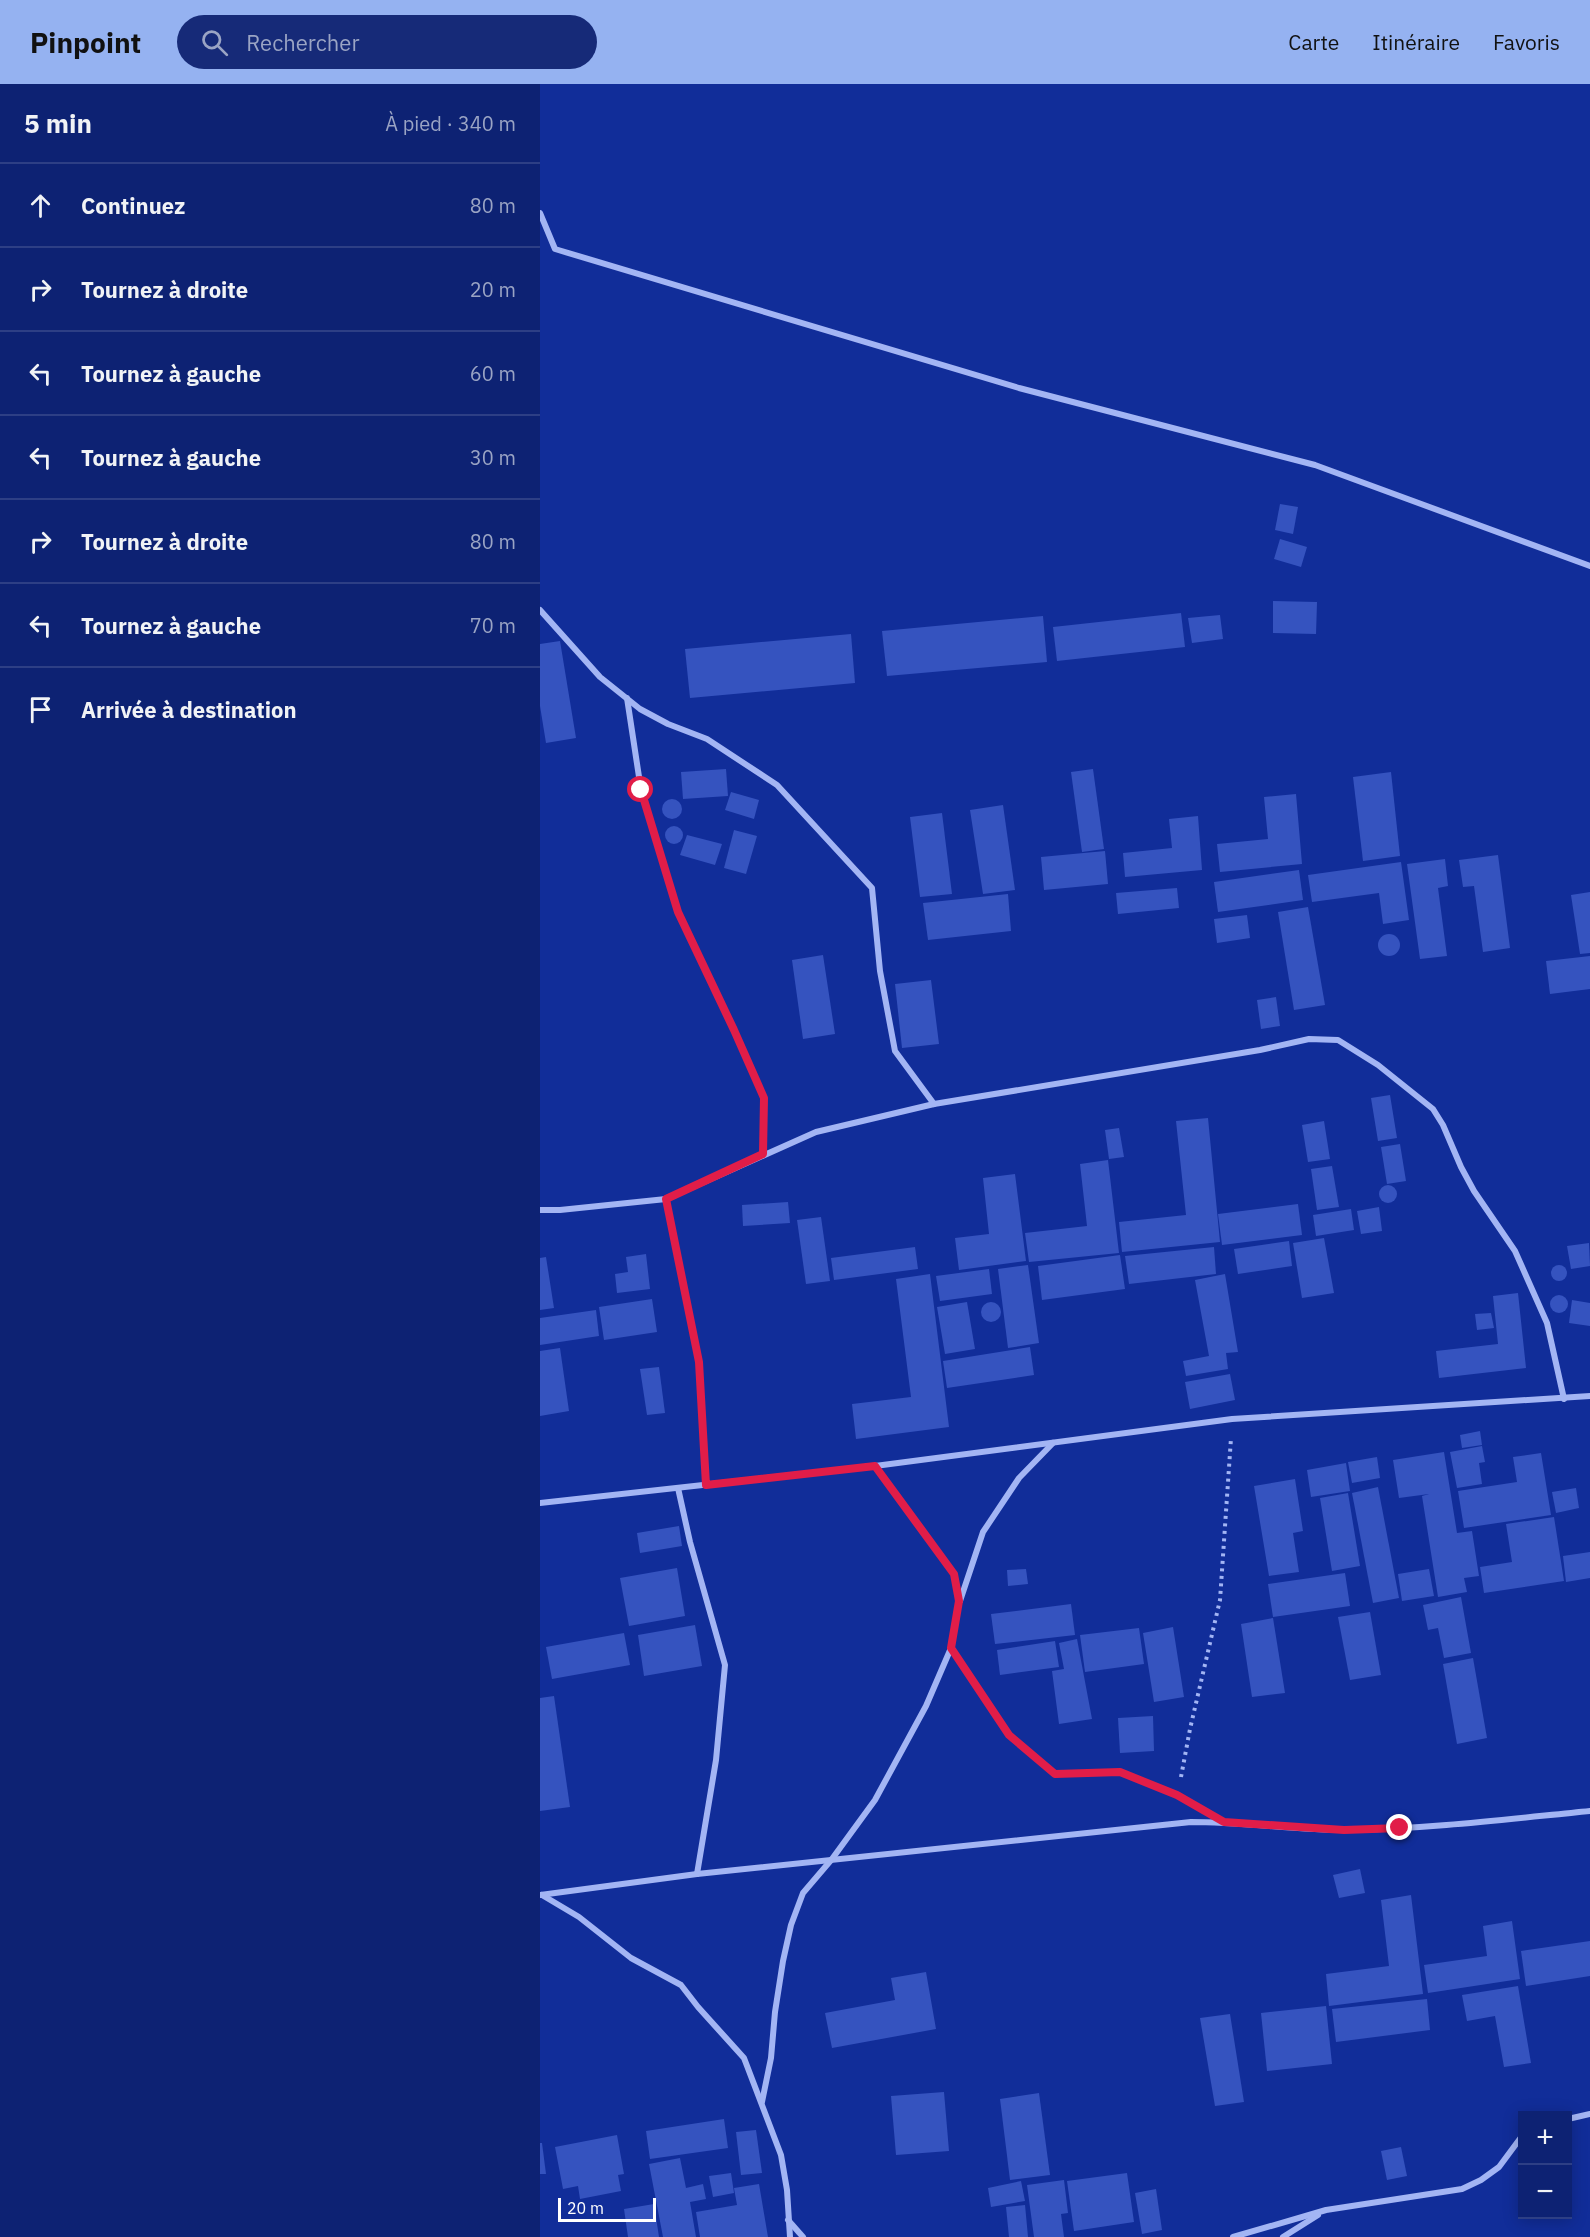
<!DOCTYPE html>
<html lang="fr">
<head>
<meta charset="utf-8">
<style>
	:root { --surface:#0d2273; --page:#162a78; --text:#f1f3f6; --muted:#9aa4c4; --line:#2d3f85; --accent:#95b2f1 }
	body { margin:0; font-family:"IBM Plex Sans",sans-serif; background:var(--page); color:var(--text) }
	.controls { position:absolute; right:18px; bottom:18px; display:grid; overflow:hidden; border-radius:0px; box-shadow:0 3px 15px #0003 }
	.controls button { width:54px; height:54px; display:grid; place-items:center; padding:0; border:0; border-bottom:2px solid var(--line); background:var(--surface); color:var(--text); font:30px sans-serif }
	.scale { position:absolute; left:18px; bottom:15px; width:98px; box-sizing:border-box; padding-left:6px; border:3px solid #fff; border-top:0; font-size:16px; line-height:21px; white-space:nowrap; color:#fff; -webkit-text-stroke:4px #112d99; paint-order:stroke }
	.stop { position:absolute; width:18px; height:18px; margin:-14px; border:4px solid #e11d48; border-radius:50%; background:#fff }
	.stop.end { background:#e11d48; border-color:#fff; box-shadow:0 2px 6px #0008 }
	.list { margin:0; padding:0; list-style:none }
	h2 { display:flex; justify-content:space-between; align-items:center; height:78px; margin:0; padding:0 24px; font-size:26px }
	h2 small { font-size:20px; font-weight:400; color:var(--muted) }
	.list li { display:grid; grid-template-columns:39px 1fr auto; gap:18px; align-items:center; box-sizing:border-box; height:84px; padding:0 24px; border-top:2px solid var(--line) }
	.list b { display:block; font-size:22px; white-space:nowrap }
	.list em { font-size:20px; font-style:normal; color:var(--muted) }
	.icon { flex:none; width:33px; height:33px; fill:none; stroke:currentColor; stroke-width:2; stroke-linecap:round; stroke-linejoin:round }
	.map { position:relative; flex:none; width:1050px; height:2153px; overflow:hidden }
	header { display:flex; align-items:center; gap:36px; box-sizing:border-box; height:84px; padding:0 30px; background:var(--accent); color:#111 }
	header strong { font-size:28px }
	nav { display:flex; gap:33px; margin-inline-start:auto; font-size:21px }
	.search { width:420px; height:54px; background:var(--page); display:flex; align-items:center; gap:15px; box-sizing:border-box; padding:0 21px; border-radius:33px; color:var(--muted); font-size:22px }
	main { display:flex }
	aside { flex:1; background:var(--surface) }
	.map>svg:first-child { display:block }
</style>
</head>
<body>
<header>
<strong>Pinpoint</strong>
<div class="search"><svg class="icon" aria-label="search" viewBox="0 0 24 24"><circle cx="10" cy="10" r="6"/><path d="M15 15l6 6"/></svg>Rechercher</div>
<nav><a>Carte</a><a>Itinéraire</a><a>Favoris</a></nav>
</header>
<main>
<aside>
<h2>5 min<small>À pied · 340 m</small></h2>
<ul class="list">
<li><svg class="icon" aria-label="ahead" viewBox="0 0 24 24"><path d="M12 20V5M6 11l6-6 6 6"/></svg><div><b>Continuez</b></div><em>80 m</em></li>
<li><svg class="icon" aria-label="right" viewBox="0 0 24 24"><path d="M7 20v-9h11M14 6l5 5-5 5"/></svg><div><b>Tournez à droite</b></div><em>20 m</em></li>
<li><svg class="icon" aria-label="left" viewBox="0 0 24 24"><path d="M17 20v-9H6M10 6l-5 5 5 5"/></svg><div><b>Tournez à gauche</b></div><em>60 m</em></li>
<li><svg class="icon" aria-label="left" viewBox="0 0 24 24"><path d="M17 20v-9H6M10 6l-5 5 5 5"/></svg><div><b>Tournez à gauche</b></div><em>30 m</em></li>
<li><svg class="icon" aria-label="right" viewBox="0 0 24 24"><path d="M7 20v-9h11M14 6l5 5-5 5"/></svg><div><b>Tournez à droite</b></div><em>80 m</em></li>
<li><svg class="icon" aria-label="left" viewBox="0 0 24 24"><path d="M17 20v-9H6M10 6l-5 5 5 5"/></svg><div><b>Tournez à gauche</b></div><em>70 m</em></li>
<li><svg class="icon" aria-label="arrive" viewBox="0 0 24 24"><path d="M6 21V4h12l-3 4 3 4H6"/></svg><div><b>Arrivée à destination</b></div></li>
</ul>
</aside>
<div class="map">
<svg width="1050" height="2153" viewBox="0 0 1050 2153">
	<rect width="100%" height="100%" fill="#112d99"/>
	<!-- building -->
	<g fill="#3553bf">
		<polygon points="740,420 758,423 753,450 735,446"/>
		<polygon points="740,455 767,463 761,483 734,475"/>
		<polygon points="733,517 777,518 776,550 733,549"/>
		<polygon points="641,529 645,563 517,577 513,543"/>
		<polygon points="680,531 683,555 652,559 648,534"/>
		<polygon points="503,532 507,578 347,592 342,547"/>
		<polygon points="311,550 315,599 150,614 145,565"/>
		<polygon points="20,557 36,654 6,659 0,622 0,560"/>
		<polygon points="186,685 188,712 143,715 141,688"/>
		<polygon points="553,685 564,765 542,768 531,688"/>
		<polygon points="851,688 860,772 823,777 813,693"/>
		<polygon points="191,708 219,716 214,735 185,726"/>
		<polygon points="756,710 762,780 680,788 677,760 728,755 724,713"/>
		<circle cx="132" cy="725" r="10"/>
		<polygon points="463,721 475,806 443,810 430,726"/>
		<polygon points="402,729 412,810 380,813 370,733"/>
		<polygon points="658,732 662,786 585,793 583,769 632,764 629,735"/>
		<circle cx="134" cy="751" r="9"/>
		<polygon points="194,746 217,752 206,790 184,784"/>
		<polygon points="147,751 182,760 175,781 140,771"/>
		<polygon points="565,767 568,800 504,806 501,773"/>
		<polygon points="958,771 970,864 943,868 934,802 923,803 919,776"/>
		<polygon points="905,775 908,802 898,804 907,872 880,875 867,780"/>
		<polygon points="861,778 869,836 843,840 839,809 772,818 768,791"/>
		<polygon points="759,786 763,816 678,828 674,798"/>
		<polygon points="637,804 639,824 578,830 576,809"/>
		<polygon points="1050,808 1050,869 1040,870 1031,811"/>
		<polygon points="468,810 471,847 388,856 383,819"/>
		<polygon points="768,823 785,921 754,926 738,828"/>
		<polygon points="707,831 710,854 677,859 674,835"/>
		<circle cx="849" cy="861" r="11"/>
		<polygon points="283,871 295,950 263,955 252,876"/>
		<polygon points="1050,872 1050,905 1010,910 1006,877"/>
		<polygon points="391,896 399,960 362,964 355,900"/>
		<polygon points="736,913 740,942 721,945 717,916"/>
		<polygon points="850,1011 857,1054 838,1057 831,1014"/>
		<polygon points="668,1034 680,1158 582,1168 579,1138 646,1131 636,1037"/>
		<polygon points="784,1037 790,1075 768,1078 762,1041"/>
		<polygon points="579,1044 584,1073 569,1075 565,1046"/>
		<polygon points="860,1060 866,1097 847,1100 841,1063"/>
		<polygon points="568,1076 579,1169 489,1178 485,1149 547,1142 540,1080"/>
		<polygon points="792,1082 799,1123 777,1126 771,1085"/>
		<polygon points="475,1090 486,1177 419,1186 415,1154 449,1150 443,1094"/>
		<circle cx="848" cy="1110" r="9"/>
		<polygon points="248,1118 250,1139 203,1142 202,1121"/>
		<polygon points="758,1120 762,1151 682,1161 678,1130"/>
		<polygon points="839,1123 842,1147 821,1150 817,1127"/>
		<polygon points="811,1125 814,1146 776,1152 773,1131"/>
		<polygon points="281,1133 290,1197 266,1200 257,1136"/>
		<polygon points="784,1154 794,1209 762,1214 753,1159"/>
		<polygon points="749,1157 752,1182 698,1190 694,1165"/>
		<polygon points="1049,1159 1050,1182 1031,1185 1027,1162"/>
		<polygon points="375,1163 378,1185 294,1196 291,1174"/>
		<polygon points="674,1163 676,1190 589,1200 585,1172"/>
		<polygon points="106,1170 110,1205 77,1209 75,1190 88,1188 86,1173"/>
		<polygon points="580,1171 585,1205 502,1216 498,1182"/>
		<polygon points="6,1173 14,1224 0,1226 0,1174"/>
		<circle cx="1019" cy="1189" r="8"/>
		<polygon points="488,1181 499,1259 468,1264 458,1185"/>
		<polygon points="449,1185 452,1210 400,1217 396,1192"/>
		<polygon points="390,1190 409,1343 316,1355 312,1320 371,1313 356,1195"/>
		<polygon points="685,1190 698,1268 686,1269 688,1285 646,1292 643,1277 669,1272 655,1196"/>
		<polygon points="978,1209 986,1284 899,1294 896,1267 958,1260 953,1212"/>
		<circle cx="1019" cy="1220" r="9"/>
		<polygon points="112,1215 117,1248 64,1256 59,1223"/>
		<polygon points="1032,1216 1050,1219 1050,1242 1029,1239"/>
		<circle cx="451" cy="1228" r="10"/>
		<polygon points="427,1218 435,1265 405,1270 397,1223"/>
		<polygon points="56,1226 59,1252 0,1261 0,1234"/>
		<polygon points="951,1229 954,1244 937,1246 935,1230"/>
		<polygon points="490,1263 494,1291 407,1304 403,1277"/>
		<polygon points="20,1264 29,1327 0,1332 0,1267"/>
		<polygon points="119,1283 125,1329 107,1331 100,1285"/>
		<polygon points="690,1290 695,1316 650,1325 645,1298"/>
		<polygon points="940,1347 942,1361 922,1364 920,1351"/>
		<polygon points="942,1362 945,1378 939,1379 942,1400 917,1404 910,1368"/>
		<polygon points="904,1368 917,1449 932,1447 939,1492 924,1494 927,1508 898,1513 882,1412 889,1410 859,1414 853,1376"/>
		<polygon points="1001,1369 1011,1431 924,1444 918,1407 977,1398 973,1373"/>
		<polygon points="837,1373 840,1394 812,1399 808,1378"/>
		<polygon points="806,1379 810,1407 771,1413 767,1386"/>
		<polygon points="755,1395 763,1447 753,1449 759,1488 729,1492 714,1402"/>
		<polygon points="838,1403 859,1514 833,1519 812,1409"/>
		<polygon points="1036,1404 1039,1424 1016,1429 1012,1408"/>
		<polygon points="808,1409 820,1482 792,1487 780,1414"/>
		<polygon points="1014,1433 1024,1497 944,1509 940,1483 972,1478 966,1440"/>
		<polygon points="139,1442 142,1462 100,1469 97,1449"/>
		<polygon points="1050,1468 1050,1494 1026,1498 1023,1472"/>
		<polygon points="137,1484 145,1532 89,1542 80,1494"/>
		<polygon points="486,1485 488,1500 468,1502 467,1486"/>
		<polygon points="889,1485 894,1512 862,1517 858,1490"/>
		<polygon points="805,1489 810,1522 733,1533 728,1500"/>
		<polygon points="921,1513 931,1569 904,1574 898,1544 888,1546 883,1521"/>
		<polygon points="531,1520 535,1551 455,1560 451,1530"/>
		<polygon points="830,1528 841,1591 810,1596 798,1533"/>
		<polygon points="733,1534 745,1609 712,1613 701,1540"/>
		<polygon points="155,1541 162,1582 104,1592 98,1551"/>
		<polygon points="633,1543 644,1613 614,1618 603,1549"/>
		<polygon points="599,1544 604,1580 545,1588 540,1551"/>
		<polygon points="84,1549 90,1581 12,1595 6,1563"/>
		<polygon points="537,1555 552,1635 519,1640 512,1587 524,1585 519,1559"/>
		<polygon points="515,1557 519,1583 460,1591 457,1566"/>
		<polygon points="933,1574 947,1654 917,1660 903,1580"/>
		<polygon points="14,1612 30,1723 0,1727 0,1614"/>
		<polygon points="613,1632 614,1667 580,1669 578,1634"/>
		<polygon points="820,1785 825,1809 799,1814 793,1791"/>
		<polygon points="871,1811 883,1910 789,1922 786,1890 849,1882 841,1816"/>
		<polygon points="972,1837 980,1895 888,1909 884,1881 947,1872 943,1842"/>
		<polygon points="1050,1857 1050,1892 986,1902 981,1867"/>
		<polygon points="386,1888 396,1945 292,1964 285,1929 355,1916 351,1894"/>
		<polygon points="978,1902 991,1979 964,1983 955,1932 927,1937 922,1911"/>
		<polygon points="887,1915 890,1946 796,1958 792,1925"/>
		<polygon points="786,1922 792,1980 727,1987 721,1929"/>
		<polygon points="690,1930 704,2018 675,2022 660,1934"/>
		<polygon points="404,2008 409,2067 356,2071 351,2012"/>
		<polygon points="499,2009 510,2091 470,2096 460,2015"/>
		<polygon points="184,2035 188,2064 110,2075 106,2047"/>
		<polygon points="216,2046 222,2089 201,2091 196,2048"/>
		<polygon points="77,2051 84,2090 78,2091 81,2107 40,2115 38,2102 23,2105 15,2063"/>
		<polygon points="0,2059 2,2059 6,2090 0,2090"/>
		<polygon points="861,2063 867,2092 847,2096 841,2067"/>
		<polygon points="140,2074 146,2104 163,2100 166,2115 150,2118 156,2153 123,2153 109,2080"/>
		<polygon points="191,2089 194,2109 173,2113 169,2092"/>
		<polygon points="587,2089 594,2138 534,2147 527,2097"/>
		<polygon points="524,2096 528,2129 521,2130 524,2153 494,2153 487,2101"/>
		<polygon points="481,2097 485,2117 451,2123 448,2104"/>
		<polygon points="219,2100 228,2153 160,2153 156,2128 197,2121 194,2104"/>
		<polygon points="616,2105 622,2146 602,2150 595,2109"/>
		<polygon points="114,2120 119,2153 88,2153 84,2125"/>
		<polygon points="485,2121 488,2153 469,2153 466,2123"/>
	</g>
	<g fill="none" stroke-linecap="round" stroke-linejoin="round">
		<!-- path -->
		<polyline stroke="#a3b5f4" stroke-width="4" stroke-dasharray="3 4.5" stroke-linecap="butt" points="641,1693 650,1645 680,1516 691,1354"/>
		<!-- street -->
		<g stroke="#a3b5f4" stroke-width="6">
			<polyline points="0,129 15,165 479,304 775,381 1050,482"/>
			<polyline points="0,526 60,593 100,625 128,640 167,655 237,701 332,804 340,887 355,967 394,1020"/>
			<polyline points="87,614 101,706 138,828 194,946 224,1014 223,1070"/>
			<polyline points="126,1115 159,1278 166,1400"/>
			<polyline points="0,1126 20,1126 126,1115 276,1048 394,1020 720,966 769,955 798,956 838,981 893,1025 903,1041 921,1083 934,1107 975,1167 1007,1239 1024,1315"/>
			<polyline points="138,1404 150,1458 185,1581 176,1676 157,1790"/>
			<polyline points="0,1419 335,1382 692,1335 1050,1312"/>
			<polyline points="420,1517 443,1448 479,1394 513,1359"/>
			<polyline points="411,1564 469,1651 515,1690 580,1688 637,1711 682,1737"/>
			<path d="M 0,1811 L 157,1790 L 651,1738 C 704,1738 755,1746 807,1746 C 889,1745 969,1735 1050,1727"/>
			<polyline points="2,1811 39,1833 91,1874 141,1901 158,1923 204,1974 241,2071 247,2106 250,2153"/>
			<polyline points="222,2018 231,1974 235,1928 243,1877 251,1841 263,1809 292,1775 335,1716 386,1622 411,1564 419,1517 414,1490 335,1382"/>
			<polyline points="1028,2035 1050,2030"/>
			<polyline points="248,2136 263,2153"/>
			<polyline points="693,2153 786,2126 922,2105 941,2096 959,2083 982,2052"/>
			<polyline points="743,2153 778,2131"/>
		</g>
	</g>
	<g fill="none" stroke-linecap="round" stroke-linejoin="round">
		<!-- route -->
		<polyline stroke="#e11d48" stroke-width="8" points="101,706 138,828 194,946 224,1014 223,1070 126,1115 159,1278 166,1401 335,1382 414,1490 419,1517 411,1564 469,1651 515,1690 580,1688 637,1711 684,1738 804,1746 860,1744"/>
	</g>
</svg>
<div class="controls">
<button>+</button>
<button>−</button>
</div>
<div class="scale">20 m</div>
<div class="stop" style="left:101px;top:706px"></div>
<div class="stop end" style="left:860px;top:1744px"></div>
</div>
</main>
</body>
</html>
